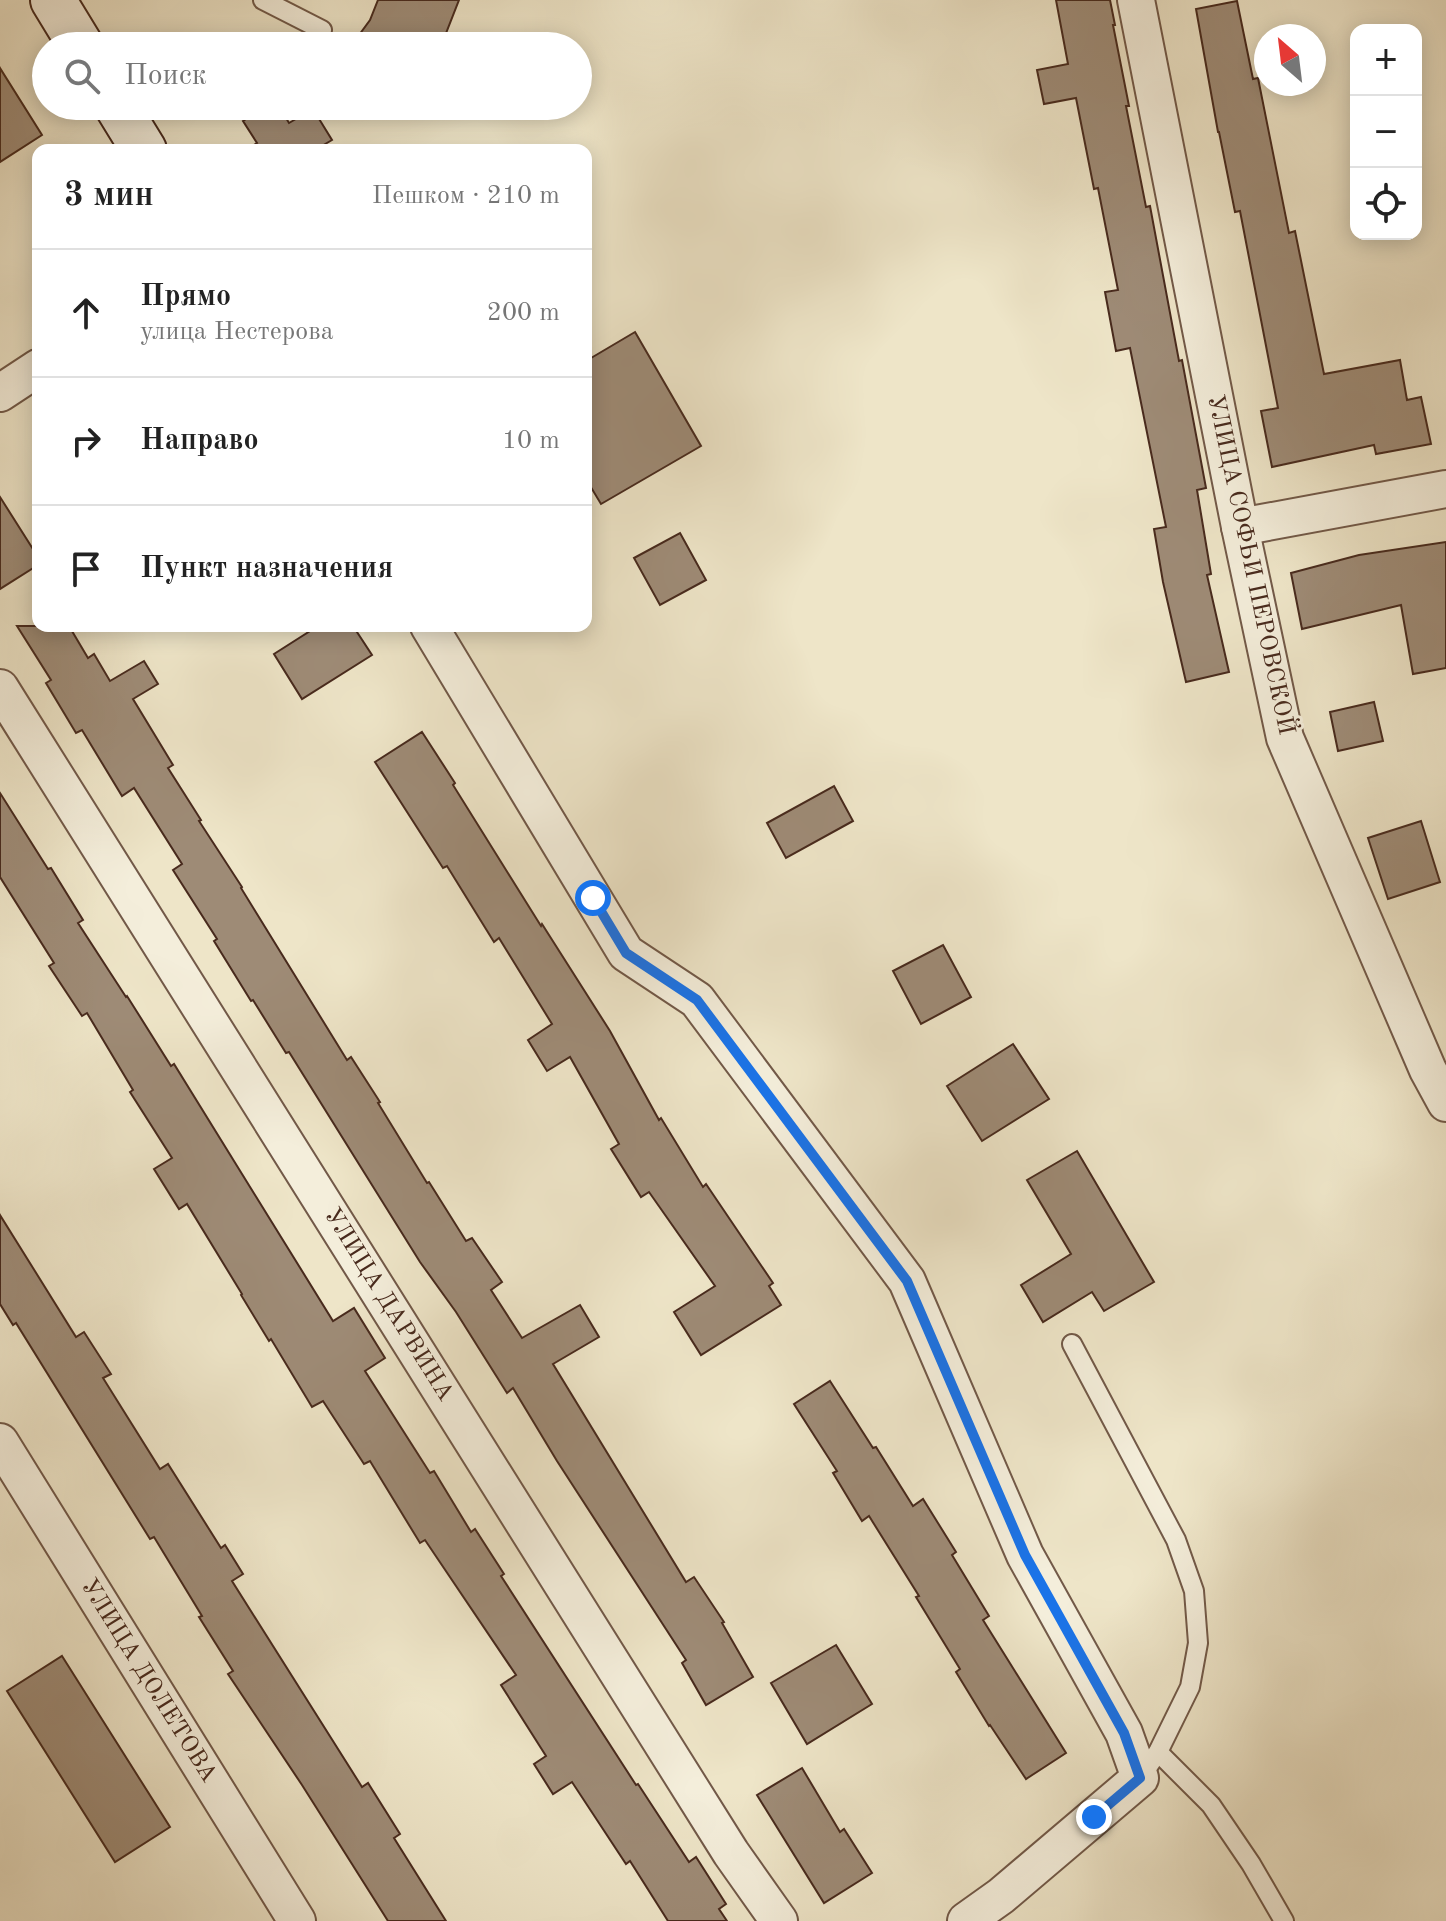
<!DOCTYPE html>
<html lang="ru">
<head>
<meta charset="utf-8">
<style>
	:root { --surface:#fff; --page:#f6f6f6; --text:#222; --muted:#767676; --line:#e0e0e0 }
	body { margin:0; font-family:"Old Standard TT",serif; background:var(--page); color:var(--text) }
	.controls { position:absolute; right:24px; top:24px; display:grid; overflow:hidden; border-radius:16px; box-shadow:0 4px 20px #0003 }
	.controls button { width:72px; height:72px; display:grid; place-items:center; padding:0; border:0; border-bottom:2px solid var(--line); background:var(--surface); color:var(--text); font:40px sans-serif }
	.compass { position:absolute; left:1254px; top:24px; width:72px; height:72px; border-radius:50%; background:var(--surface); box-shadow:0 4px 20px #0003; rotate:332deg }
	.stop { position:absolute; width:24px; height:24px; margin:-18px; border:6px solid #1a73e8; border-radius:50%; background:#fff }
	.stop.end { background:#1a73e8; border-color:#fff; box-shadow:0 2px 8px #0008 }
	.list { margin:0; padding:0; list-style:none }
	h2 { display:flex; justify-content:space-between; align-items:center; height:104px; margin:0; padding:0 32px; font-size:34px }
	h2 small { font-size:26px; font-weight:400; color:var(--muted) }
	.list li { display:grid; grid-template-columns:52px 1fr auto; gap:24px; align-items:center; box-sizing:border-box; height:128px; padding:0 32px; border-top:2px solid var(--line) }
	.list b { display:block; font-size:30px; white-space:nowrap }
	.list p { margin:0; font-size:26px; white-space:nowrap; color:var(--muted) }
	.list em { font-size:26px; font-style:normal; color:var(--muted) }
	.icon { flex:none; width:44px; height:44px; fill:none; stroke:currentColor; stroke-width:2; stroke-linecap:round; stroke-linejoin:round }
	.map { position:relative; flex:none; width:1446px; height:1921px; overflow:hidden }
	.search { position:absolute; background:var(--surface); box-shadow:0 4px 20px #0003; left:32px; top:32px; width:560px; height:88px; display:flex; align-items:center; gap:20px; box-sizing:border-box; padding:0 28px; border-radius:44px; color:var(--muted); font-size:30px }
	.panel { position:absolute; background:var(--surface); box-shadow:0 4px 20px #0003; left:32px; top:144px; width:560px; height:488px; border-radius:16px }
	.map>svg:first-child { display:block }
</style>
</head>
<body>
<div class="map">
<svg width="1446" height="1921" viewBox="0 0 1446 1921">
	<rect width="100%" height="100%" fill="#eee5c8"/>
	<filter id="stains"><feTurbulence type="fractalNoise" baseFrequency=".0025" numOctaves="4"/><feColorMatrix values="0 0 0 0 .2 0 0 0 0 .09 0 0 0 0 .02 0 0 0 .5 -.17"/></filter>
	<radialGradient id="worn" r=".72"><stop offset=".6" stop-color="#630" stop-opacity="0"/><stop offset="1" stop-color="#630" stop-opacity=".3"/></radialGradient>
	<!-- building -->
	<g fill="#9e8b76" stroke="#482a1d" stroke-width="2">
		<polygon points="378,0 459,0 441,46 351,46 370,20"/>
		<polygon points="1056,0 1110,0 1115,25 1113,25 1129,106 1126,106 1146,207 1150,206 1179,361 1182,360 1206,488 1197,490 1211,574 1207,575 1229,672 1186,682 1163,582 1154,529 1166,527 1130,348 1116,351 1105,292 1118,290 1098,188 1094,189 1076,98 1044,104 1037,70 1068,64"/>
		<polygon points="1237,1 1253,79 1258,78 1289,233 1295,231 1324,374 1400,360 1407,400 1421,397 1431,444 1376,454 1374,445 1272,467 1261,411 1278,408 1240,211 1235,212 1219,132 1218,132 1196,9"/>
		<polygon points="0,68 42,135 0,162"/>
		<polygon points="267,106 279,106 289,123 313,109 332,140 315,150 246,150 257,143 243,121"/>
		<polygon points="635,332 701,446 601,504 586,479 586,361"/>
		<polygon points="0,497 38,557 38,565 0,589"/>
		<polygon points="680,533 706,580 660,605 634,558"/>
		<polygon points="1446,542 1446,668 1413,674 1401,605 1302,629 1291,573 1359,555"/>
		<polygon points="17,626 69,626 88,658 94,654 110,681 144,661 158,684 133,699 173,765 168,768 201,820 199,821 242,887 241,888 347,1060 351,1057 380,1102 378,1103 427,1183 429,1182 466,1241 472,1238 502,1282 491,1290 522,1338 580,1305 599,1337 553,1364 686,1582 694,1577 724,1622 722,1623 753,1677 706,1705 682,1663 686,1660 557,1461 513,1388 507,1393 456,1312 420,1262 289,1052 286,1053 253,1000 251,1001 214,941 217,939 173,870 182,864 134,788 122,796 82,730 76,733 46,683 51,680"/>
		<polygon points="318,626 353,626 372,655 302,699 274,654"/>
		<polygon points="1374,702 1383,741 1338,751 1330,712"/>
		<polygon points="422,732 455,783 453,785 541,926 542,924 610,1031 659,1120 661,1118 703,1187 706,1184 773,1283 769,1286 781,1305 701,1355 674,1312 715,1286 649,1192 641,1197 611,1149 619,1144 570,1057 547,1071 528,1040 552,1024 499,938 494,942 447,866 443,868 375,762"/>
		<polygon points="834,786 853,821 786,858 767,823"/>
		<polygon points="0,793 48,869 51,868 83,920 78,923 126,997 127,996 171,1066 174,1064 333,1321 354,1308 385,1358 365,1371 430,1473 434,1471 471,1532 475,1529 504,1574 501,1576 636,1785 638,1784 689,1862 696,1857 726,1904 719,1909 727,1921 668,1921 630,1861 626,1864 572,1782 553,1794 534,1764 546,1756 501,1685 516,1675 425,1540 420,1543 370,1461 364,1464 323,1401 312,1407 271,1339 269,1341 241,1295 242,1294 187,1204 179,1209 154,1169 172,1158 130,1092 133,1090 87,1013 82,1016 49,966 54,963 0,877"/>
		<polygon points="1421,821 1440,882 1388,899 1368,838"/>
		<polygon points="943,945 971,997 921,1024 893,971"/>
		<polygon points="1013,1044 1049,1099 982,1141 947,1086"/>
		<polygon points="1077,1151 1154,1282 1104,1311 1092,1292 1043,1322 1021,1285 1071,1254 1027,1180"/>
		<polygon points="0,1215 76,1337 84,1332 111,1374 103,1378 160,1469 168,1464 221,1548 225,1545 243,1574 232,1581 362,1787 368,1783 400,1834 394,1838 446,1921 388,1921 302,1785 228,1674 233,1671 199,1617 202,1616 154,1537 150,1539 16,1323 13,1325 0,1304"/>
		<polygon points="830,1381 873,1448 876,1447 913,1506 923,1499 956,1552 952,1555 989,1616 983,1620 1066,1753 1026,1779 990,1725 989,1726 956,1672 960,1669 916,1597 919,1596 869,1516 862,1521 833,1473 837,1471 794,1404"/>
		<polygon points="836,1645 872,1704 807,1744 771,1683"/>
		<polygon points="62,1656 170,1827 115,1862 7,1691"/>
		<polygon points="802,1768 840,1832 844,1829 872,1873 824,1903 757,1795"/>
	</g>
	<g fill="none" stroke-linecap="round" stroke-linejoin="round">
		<defs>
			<g id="lane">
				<polyline points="263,0 322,30"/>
				<polyline points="1072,1344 1176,1540 1194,1591 1198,1643 1190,1687 1158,1752 1140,1778"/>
				<polyline points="1158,1752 1211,1805 1251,1864 1284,1921"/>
			</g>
			<g id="street">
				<polyline points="1136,0 1240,527 1285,738 1428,1070 1446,1103"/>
				<polyline points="0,393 38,368"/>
				<polyline points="1240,527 1446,489"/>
				<polyline points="429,626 626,953 697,1000 907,1281 1025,1555 1124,1733 1140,1778 1001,1896 966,1921"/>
				<polyline points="0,688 731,1853 779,1921"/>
				<polyline points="0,1442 297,1921"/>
			</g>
			<g id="secondary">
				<polyline points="53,0 81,46"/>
				<polyline points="117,106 144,150"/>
			</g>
		</defs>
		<!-- lane casing -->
		<use href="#lane" stroke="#725948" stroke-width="22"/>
		<!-- street casing -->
		<use href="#street" stroke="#725948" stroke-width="40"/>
		<!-- secondary casing -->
		<use href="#secondary" stroke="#482a1d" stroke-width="48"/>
		<!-- lane -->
		<use href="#lane" stroke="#f4eedb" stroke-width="18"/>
		<!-- street -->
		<use href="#street" stroke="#f4eedb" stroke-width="36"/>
		<!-- secondary -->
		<use href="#secondary" stroke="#f4eedb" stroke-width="44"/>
	</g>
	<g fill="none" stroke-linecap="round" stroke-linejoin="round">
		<!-- route -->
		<polyline stroke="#1a73e8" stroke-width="10" points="593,898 626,953 697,1000 907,1281 1025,1555 1124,1733 1140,1778 1094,1817"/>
	</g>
	<g text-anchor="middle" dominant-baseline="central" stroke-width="6" stroke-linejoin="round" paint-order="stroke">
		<!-- street labels -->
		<g font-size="24" fill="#482a1d" stroke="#f4eedb">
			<text transform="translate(1250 565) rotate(78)">УЛИЦА СОФЬИ ПЕРОВСКОЙ</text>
			<text transform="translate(388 1305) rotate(58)">УЛИЦА ДАРВИНА</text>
			<text transform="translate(148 1681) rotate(58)">УЛИЦА ДОЛЕТОВА</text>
		</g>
	</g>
	<rect width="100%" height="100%" filter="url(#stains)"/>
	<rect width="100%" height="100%" fill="url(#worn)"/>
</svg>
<div class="controls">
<button>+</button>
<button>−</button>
<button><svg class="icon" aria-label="locate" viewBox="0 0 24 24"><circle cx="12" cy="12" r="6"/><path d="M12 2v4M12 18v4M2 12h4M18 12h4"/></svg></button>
</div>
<svg class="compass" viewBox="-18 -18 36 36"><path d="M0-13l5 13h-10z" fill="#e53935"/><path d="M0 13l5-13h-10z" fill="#767676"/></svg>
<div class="stop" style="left:593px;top:898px"></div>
<div class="stop end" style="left:1094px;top:1817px"></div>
<div class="search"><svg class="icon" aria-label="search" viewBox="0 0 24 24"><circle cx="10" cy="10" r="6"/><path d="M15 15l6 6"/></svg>Поиск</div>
<section class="panel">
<h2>3 мин<small>Пешком · 210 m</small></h2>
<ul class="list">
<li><svg class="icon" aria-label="ahead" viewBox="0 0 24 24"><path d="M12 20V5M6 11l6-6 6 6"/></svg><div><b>Прямо</b><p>улица Нестерова</p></div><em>200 m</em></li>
<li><svg class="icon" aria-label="right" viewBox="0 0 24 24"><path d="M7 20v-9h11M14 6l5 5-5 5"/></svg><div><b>Направо</b></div><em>10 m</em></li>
<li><svg class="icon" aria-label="arrive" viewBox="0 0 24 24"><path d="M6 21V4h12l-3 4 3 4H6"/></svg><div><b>Пункт назначения</b></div></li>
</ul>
</section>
</div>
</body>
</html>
